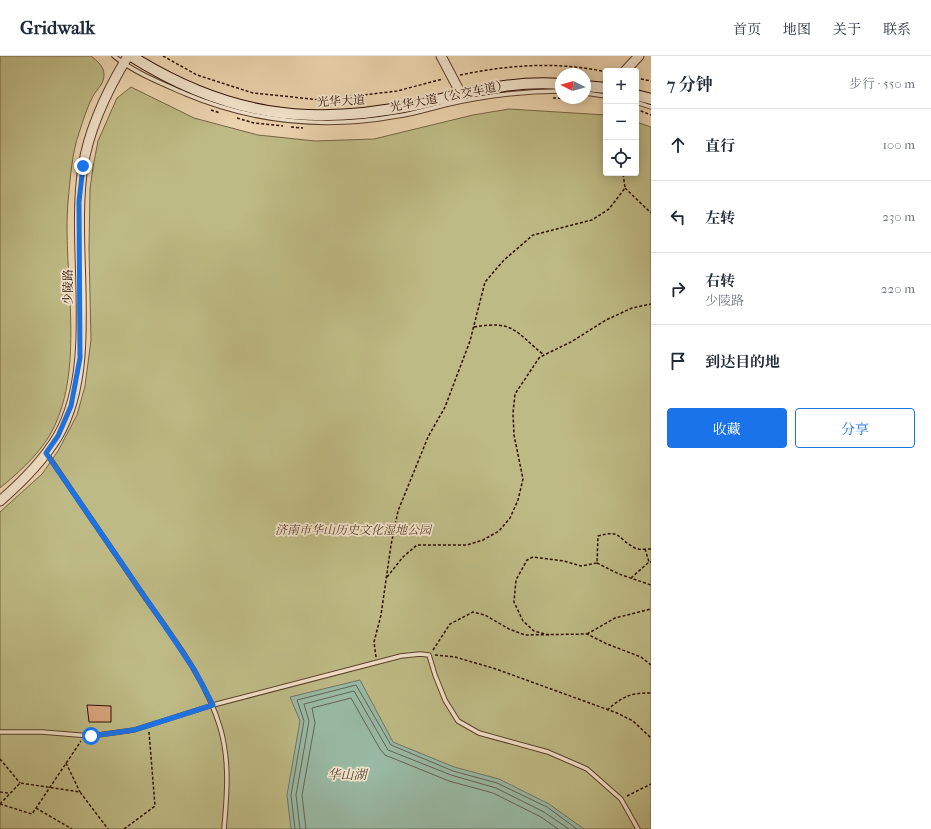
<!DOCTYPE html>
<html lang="zh">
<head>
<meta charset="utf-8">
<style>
	:root { --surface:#fff; --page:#f2f2f3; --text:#1f2937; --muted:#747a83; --line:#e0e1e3; --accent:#1a73e8 }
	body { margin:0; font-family:"IM FELL French Canon","Noto Serif SC",serif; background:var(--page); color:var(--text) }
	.controls { position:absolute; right:12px; top:12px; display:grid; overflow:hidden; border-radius:4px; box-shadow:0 2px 10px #0003 }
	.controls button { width:36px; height:36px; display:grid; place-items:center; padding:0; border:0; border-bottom:1px solid var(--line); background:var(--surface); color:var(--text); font:20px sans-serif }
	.compass { position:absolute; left:555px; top:12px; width:36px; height:36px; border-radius:50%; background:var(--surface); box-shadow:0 2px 10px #0003; rotate:276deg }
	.stop { position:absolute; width:12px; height:12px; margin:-9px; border:3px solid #1a73e8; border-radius:50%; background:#fff }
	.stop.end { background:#1a73e8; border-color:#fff; box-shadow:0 1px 4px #0008 }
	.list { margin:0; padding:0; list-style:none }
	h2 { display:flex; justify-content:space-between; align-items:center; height:52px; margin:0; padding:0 16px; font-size:17px }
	h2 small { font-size:13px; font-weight:400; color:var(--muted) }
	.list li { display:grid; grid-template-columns:26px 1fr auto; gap:12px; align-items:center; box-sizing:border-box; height:72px; padding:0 16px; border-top:1px solid var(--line) }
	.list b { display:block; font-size:15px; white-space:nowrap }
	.list p { margin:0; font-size:13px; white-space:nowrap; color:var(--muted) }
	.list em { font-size:13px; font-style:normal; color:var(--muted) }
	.actions { display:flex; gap:8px; padding:12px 16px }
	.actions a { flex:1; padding:9px 0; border:1px solid var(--accent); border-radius:4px; text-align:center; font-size:14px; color:var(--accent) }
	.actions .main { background:var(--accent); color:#fff }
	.icon { flex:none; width:22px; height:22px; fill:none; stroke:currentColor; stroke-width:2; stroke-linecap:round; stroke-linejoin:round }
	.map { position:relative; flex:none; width:651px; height:773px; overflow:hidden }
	header { display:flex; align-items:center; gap:24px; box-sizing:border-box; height:56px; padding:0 20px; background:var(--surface); border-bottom:1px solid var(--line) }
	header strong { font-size:19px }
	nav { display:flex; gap:22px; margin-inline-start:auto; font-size:14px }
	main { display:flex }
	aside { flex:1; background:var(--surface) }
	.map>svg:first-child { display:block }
</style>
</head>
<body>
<header>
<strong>Gridwalk</strong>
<nav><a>首页</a><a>地图</a><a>关于</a><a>联系</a></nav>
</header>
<main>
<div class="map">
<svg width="651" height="773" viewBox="0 0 651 773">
	<rect width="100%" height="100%" fill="#ebd3ad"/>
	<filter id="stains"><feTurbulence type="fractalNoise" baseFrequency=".005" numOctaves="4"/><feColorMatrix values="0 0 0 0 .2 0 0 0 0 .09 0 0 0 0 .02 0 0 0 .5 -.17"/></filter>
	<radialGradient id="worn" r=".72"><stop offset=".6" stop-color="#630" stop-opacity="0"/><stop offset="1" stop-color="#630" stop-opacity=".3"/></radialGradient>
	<!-- green -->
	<g fill="#beba85" stroke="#766444">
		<path d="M 0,0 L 91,0 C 97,5 104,10 104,19 C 104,28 97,33 93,40 C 87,51 83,65 79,77 C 72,96 70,125 68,146 C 62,219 88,317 48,382 C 36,401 17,418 0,432 Z"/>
		<polygon points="131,31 194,62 258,79 315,85 374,83 473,59 509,53 606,59 606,117 636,117 636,66 651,71 651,773 0,773 0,456 42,418 58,395 77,359 85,330 91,284 89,193 90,133 93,111 98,85 117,42"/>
	</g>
	<!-- water -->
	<polygon fill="#99b9a4" stroke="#6e7564" points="360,624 393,686 454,711 499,723 549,748 584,773 291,773 287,739 300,665 290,641"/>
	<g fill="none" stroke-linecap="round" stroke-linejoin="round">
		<!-- shore -->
		<g stroke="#646454" stroke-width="1">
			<polyline points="295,773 291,739 304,665 297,644 356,629 391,689 453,715 497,727 547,751 577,773"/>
			<polyline points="300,773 296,739 309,665 304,648 354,635 388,694 451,719 496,732 544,756 569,773"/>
			<polyline points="306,773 302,739 315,667 312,652 351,642 380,693 385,699 449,725 493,737 541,761 558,773"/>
		</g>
	</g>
	<!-- building -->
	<polygon fill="#daa57f" stroke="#2e0f04" points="87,649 111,650 111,666 89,666"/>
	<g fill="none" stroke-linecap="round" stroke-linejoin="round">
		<defs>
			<g id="service">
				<path d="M 114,0 C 135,17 161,27 186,38 C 253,66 325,73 397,60 C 413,58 428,53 444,49 C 483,40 521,35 561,35"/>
				<polyline points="585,37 606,40"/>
				<polyline points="636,46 651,51"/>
				<path d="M 47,398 C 80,447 113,495 146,543 C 174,583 206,624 220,671 C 230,704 227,739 224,773"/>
				<polyline points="0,676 42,676 91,680 134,674 213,649 401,600 420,598 429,599 435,619 445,644 458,665 479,677 548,696 587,713 621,743 638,773"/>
			</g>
			<g id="tertiary">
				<polyline points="441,0 461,38"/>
				<polyline points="625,15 639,0"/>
				<path d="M 0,445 C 22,426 43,405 58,380 C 100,308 70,193 83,111 C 89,72 108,33 128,0"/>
			</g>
			<g id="secondary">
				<path d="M 131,0 C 225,59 307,71 415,49 C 466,38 507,24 561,28"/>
				<polyline points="585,30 606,32"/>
				<polyline points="636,39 651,43"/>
			</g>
		</defs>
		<!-- service casing -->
		<use href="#service" stroke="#5d402e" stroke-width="5.5"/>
		<!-- tertiary casing -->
		<use href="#tertiary" stroke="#5d402e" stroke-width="11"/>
		<!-- secondary casing -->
		<use href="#secondary" stroke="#2e0f04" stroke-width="12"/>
		<!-- path -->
		<g stroke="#2e0f04" stroke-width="1.5" stroke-dasharray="3 2" stroke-linecap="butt">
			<polyline points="163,0 197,19 253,37 321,44 397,35 443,23"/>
			<path d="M 460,19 C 508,9 558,5 606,16"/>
			<polyline points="636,22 651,25"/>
			<polyline points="553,42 584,43"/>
			<polyline points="636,53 651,59"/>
			<polyline points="211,54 220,57"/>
			<polyline points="237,62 254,67 283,70"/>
			<polyline points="291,71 303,72"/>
			<polyline points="625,132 651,157"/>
			<path d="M 474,271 C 515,264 515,276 544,299"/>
			<polyline points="645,493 649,506"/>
			<polyline points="597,507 619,518 651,529"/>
			<polyline points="387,521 403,501 417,489 467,489 483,484 499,475 510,462 518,444 523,423 514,379 513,357 515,338 539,302 544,299 571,286 606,264 632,252 651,248"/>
			<polyline points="631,522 649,506 651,506"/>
			<polyline points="587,578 615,562 651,553"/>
			<path d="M 549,579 L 534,575 L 523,565 L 514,546 L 516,524 L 527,504 L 533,501 L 564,505 L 581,510 L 597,507 L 598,480 C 622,473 617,483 635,492 C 639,494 646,493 651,493"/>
			<polyline points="433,594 450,568 473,556 485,559 509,573 525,579 587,578 607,588 641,601 651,609"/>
			<polyline points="435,599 455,601 496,613 617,657 633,665 651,682"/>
			<polyline points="376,601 374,586 381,559 391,489 398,455 428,381 445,351 470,285 485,226 504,204 533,179 592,164 609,153 625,132 623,117"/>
			<path d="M 607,654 C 624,640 629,637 651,637"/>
			<polyline points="0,703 20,727"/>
			<polyline points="66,707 80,736"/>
			<polyline points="0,736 8,737"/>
			<polyline points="627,740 651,728"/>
			<polyline points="0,748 20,727 80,736 108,773"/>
			<polyline points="0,748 32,758 81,685"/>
			<polyline points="36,752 72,773"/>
			<polyline points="124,773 155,750 149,676"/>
		</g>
		<!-- service -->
		<use href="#service" stroke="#f2e2ca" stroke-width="3.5"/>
		<!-- tertiary -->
		<use href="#tertiary" stroke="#f2e2ca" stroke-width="9"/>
		<!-- secondary -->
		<use href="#secondary" stroke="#f2e2ca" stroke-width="10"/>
	</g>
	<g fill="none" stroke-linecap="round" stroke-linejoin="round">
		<!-- route -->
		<polyline stroke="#1a73e8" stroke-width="5" points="83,110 79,146 80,302 71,350 58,380 46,397 171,579 195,615 213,649 134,674 91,680"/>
	</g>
	<g text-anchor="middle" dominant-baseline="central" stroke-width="3.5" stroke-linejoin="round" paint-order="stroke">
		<!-- street labels -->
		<g font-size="12" fill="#2e0f04" stroke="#f2e2ca">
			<text transform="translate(449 40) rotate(-11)">光华大道（公交车道）</text>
			<text transform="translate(341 45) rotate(-3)">光华大道</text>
			<text transform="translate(68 231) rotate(-90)">少陵路</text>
		</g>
		<!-- park labels -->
		<g font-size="12" font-style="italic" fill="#59422b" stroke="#f2e2ca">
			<text x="353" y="474">济南市华山历史文化湿地公园</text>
		</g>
		<!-- water labels -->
		<g font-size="13" font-style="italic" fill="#534a3c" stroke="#f2e2ca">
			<text x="347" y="718">华山湖</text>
		</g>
	</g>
	<rect width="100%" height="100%" filter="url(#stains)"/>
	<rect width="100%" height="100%" fill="url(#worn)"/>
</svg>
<div class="controls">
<button>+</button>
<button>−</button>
<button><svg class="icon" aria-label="locate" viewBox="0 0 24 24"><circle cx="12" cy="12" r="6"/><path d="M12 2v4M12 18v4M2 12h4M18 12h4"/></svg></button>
</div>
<svg class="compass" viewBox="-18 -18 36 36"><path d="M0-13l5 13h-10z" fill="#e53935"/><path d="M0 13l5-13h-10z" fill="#747a83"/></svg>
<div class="stop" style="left:91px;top:680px"></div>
<div class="stop end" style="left:83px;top:110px"></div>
</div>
<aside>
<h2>7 分钟<small>步行 · 550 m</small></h2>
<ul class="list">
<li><svg class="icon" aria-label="ahead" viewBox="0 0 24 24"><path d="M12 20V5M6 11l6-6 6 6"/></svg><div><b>直行</b></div><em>100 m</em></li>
<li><svg class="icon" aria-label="left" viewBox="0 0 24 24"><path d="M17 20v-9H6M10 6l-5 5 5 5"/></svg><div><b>左转</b></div><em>230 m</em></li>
<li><svg class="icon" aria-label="right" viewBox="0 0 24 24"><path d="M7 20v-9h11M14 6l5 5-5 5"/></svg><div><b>右转</b><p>少陵路</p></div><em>220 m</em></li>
<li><svg class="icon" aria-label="arrive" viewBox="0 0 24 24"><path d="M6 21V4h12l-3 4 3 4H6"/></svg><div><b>到达目的地</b></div></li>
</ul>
<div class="actions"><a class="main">收藏</a><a>分享</a></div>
</aside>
</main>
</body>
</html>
